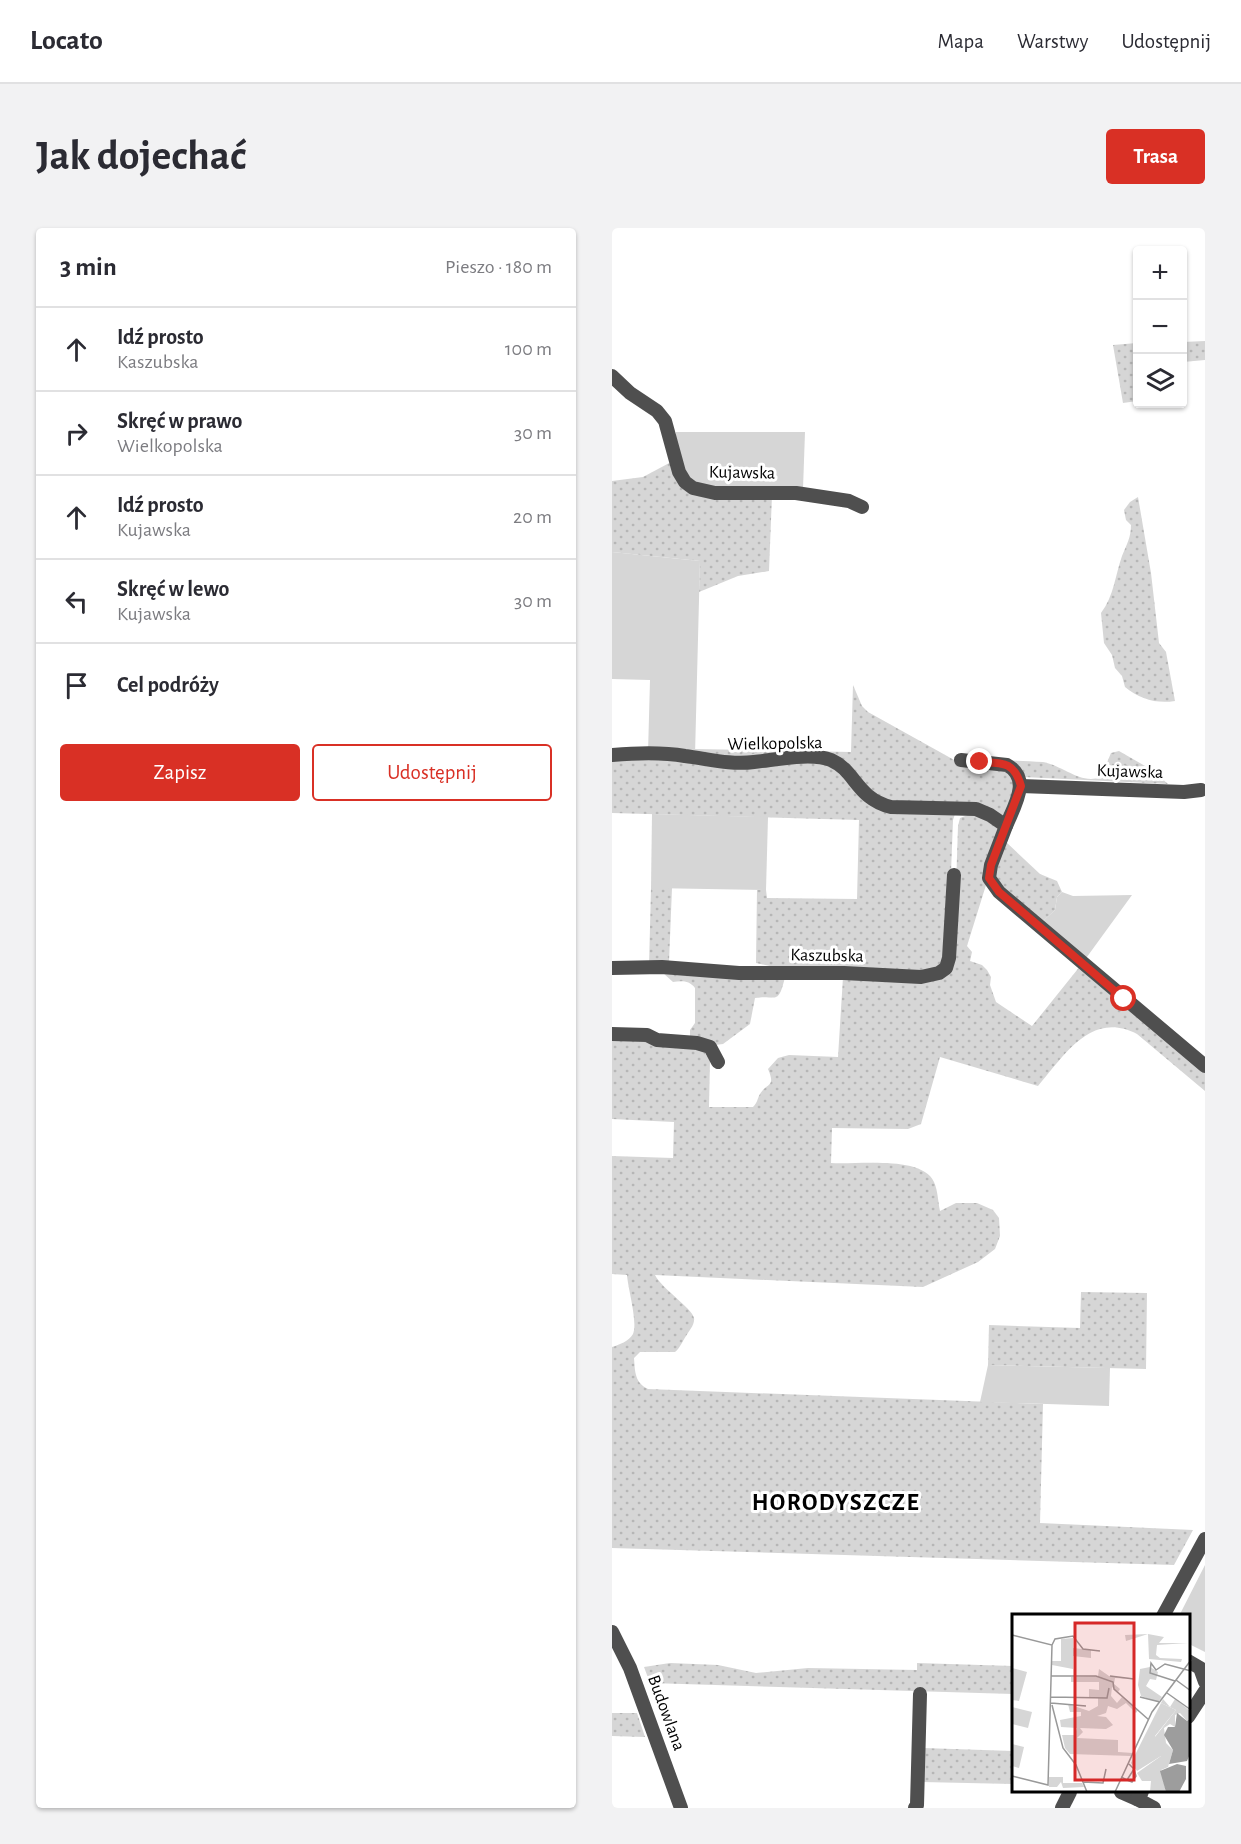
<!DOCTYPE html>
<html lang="pl">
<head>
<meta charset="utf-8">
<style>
	:root { --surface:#fff; --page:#f2f2f3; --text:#2b2b33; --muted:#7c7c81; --line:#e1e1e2; --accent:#d93025 }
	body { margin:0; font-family:"Alegreya Sans",sans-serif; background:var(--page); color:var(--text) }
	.controls { position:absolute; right:18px; top:18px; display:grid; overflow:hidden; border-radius:6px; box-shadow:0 2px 4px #0004 }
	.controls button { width:54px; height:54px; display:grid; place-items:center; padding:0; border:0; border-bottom:2px solid var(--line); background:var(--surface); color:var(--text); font:30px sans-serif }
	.stop { position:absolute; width:18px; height:18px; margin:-14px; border:4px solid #d93025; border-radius:50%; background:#fff }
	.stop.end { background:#d93025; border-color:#fff; box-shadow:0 2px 6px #0008 }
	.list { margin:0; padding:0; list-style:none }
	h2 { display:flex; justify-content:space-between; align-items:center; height:78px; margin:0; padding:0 24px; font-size:26px }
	h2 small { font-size:20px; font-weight:400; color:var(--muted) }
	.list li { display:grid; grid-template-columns:39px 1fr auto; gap:18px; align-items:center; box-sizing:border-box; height:84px; padding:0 24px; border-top:2px solid var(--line) }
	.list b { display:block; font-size:22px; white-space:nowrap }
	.list p { margin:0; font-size:20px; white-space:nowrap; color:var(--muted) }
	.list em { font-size:20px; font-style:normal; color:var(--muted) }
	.actions { display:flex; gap:12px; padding:18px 24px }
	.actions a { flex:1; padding:14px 0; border:2px solid var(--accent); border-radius:6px; text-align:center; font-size:21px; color:var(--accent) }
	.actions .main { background:var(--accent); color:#fff }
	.icon { flex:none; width:33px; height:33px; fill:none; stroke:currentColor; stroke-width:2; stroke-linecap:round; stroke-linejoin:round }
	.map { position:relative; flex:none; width:593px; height:1580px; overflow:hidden; border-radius:6px }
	header { display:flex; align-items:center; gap:36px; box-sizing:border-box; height:84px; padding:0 30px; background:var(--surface); border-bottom:2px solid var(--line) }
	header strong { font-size:28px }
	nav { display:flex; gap:33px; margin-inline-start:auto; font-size:21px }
	.intro { display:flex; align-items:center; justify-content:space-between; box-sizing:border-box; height:144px; padding:0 36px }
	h1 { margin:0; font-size:42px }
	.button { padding:15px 27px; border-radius:6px; background:var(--accent); color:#fff; font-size:21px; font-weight:700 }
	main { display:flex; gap:36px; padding:0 36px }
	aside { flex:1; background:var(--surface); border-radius:6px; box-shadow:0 2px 4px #0004 }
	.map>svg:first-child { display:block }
</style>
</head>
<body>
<header>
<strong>Locato</strong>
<nav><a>Mapa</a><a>Warstwy</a><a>Udostępnij</a></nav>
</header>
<div class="intro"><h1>Jak dojechać</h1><a class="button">Trasa</a></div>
<main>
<aside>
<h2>3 min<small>Pieszo · 180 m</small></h2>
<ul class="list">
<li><svg class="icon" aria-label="ahead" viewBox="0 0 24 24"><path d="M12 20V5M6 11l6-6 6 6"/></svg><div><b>Idź prosto</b><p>Kaszubska</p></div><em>100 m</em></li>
<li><svg class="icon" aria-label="right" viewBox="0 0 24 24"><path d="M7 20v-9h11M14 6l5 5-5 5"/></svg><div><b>Skręć w prawo</b><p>Wielkopolska</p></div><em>30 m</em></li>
<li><svg class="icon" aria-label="ahead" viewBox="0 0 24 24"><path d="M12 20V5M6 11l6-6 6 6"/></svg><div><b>Idź prosto</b><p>Kujawska</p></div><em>20 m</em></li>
<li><svg class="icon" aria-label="left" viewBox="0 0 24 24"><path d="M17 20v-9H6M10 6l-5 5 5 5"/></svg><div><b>Skręć w lewo</b><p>Kujawska</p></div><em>30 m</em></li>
<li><svg class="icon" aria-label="arrive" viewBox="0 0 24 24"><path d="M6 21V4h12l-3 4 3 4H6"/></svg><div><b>Cel podróży</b></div></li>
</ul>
<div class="actions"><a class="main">Zapisz</a><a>Udostępnij</a></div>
</aside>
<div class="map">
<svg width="593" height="1580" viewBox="0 0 593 1580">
	<defs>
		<pattern id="grass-dots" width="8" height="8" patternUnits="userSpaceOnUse" patternTransform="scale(1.5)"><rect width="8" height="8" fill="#d6d6d6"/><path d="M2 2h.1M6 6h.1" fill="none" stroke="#b6b6b6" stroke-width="1.8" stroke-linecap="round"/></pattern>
	</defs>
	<rect width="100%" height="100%" fill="#fff"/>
	<!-- grass -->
	<g fill="url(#grass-dots)">
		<polygon points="593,113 593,132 571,134 571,114"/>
		<polygon points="525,115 525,173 511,175 501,117"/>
		<polygon points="61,233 160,267 157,343 126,348 87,364 88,333 0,324 0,253 31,249"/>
		<path d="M 526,269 L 539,345 L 547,415 L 554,424 L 563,473 C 544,476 528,471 513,459 L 510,448 L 503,440 L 500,427 L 492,415 L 489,385 C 502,368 503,348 510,328 C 515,316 519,309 519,297 L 514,292 L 512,282 L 518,274 Z"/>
		<polygon points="241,457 250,478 256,484 344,533 384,537 405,552 394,592 281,576 269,571 227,533 147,531 83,527 83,521 239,524"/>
		<path d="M 507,523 L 540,542 L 556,556 L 411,549 L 393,532 C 405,533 419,533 431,534 C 452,538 469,557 489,549 L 499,525 Z"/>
		<polygon points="0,530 213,533 260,575 344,583 341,592 336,723 324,743 171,741 144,735 145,662 154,662 155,670 245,671 247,592 0,585"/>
		<path d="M 361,585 L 387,600 L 374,657 L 355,718 L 360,724 L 358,733 L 370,737 L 375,742 L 379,749 L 378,757 L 384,774 L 420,798 L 469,737 L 593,840 L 593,863 L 525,806 C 479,782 452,828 426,858 L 328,829 L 309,896 L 296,901 L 220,900 L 219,935 C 244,937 310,927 322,954 C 326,963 326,974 328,983 L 344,975 L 365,975 L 381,982 L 387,990 L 388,1008 L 383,1021 L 366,1034 L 311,1059 L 43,1047 C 50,1061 80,1080 82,1090 C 83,1097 77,1103 74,1108 C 70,1114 68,1120 63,1124 L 28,1124 L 22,1130 C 23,1144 23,1155 36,1161 L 431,1176 L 428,1295 L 581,1302 L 562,1337 L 0,1320 L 0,1119 C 7,1117 17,1113 21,1106 C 26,1094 16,1061 15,1047 L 0,1046 L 0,928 L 61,930 L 62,894 L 0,891 L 0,811 L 30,812 L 91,822 L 98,833 L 97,879 L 141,879 C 146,874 145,871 148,866 C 155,854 164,860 156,841 L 166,830 L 177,827 L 226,829 L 231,749 L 336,742 L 344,659 L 346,598 L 348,590 Z"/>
		<path d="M 394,614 L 428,646 L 445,653 L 450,664 L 445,669 L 443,682 L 430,694 C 420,685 383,658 383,646 C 383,636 390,623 394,614 Z"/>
		<polygon points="39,660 60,660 57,734 37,738"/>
		<path d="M 51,745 L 173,749 C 166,779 164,766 143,770 L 138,796 L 111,816 L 103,817 L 78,809 L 78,802 L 83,795 L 83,760 C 77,752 69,753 61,754 Z"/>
		<polygon points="469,1064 535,1065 534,1141 376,1137 377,1097 468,1100"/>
		<polygon points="58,1435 106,1437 144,1445 196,1440 305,1442 305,1435 401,1438 401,1466 38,1455 32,1439"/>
		<polygon points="0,1485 25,1485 33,1509 0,1508"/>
		<polygon points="311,1520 401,1523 401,1556 310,1554"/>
	</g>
	<!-- garden -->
	<g fill="#d6d6d6">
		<polygon points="64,204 193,204 191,261 93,260 75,250 64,221"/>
		<polygon points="0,324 88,333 83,527 36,525 38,452 0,451"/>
		<polygon points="40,586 156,589 154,662 39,660"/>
		<polygon points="450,664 461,668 520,667 472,733 430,694 443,682 445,669"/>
		<polygon points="376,1137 498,1140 497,1178 368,1174"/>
		<polygon points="593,1337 593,1424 577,1416 576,1388 567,1388"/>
	</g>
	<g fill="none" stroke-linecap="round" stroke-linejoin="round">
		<!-- minor -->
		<g stroke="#4f4f4f" stroke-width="14">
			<polyline points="0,148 18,165 45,183 53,193 67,244 73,254 81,260 103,265 184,265 237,273 250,279"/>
			<path d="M 0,527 C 23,525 50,524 73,528 C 97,531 118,537 142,534 C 163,532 199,524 219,532 C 244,543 244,570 279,579 L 364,581 L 378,587 L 394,598 L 379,637 L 377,650 L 387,664 L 593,838"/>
			<path d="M 349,532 L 395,537 C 420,551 402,578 394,598"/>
			<polyline points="409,558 572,564 589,562"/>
			<polyline points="0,740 50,739 127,745 232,745 309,749 327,745 334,740 337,730 342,647"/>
			<polyline points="0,806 35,807 45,812 85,815 98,819 106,834"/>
			<polyline points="551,1388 593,1311"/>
			<polyline points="0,1404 18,1440 69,1580"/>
			<polyline points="576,1433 588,1440 593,1454"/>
			<polyline points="576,1489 593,1463"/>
			<polyline points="509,1564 525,1571 530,1564"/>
			<polyline points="525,1571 542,1580"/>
			<polyline points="303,1580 305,1577 308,1466"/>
			<polyline points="450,1580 458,1564"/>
		</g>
	</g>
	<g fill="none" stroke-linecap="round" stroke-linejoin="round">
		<!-- route -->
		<path stroke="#d93025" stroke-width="8" d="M 368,534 C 390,535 402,533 409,558 L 379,637 L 377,650 L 387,664 L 512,771"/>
	</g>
	<g text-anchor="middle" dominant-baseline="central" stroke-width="6" stroke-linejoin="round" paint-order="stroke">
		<!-- street labels -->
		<g font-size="18" fill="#000" stroke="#fff">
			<text transform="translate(130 245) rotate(1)">Kujawska</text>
			<text transform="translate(163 516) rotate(-1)">Wielkopolska</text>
			<text transform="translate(518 544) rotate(2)">Kujawska</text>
			<text transform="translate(215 728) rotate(1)">Kaszubska</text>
			<text transform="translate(54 1485) rotate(70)">Budowlana</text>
		</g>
		<!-- district labels -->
		<g font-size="24" font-weight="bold" letter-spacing="1.5" fill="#000" stroke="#fff">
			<text x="224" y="1275">HORODYSZCZE</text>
		</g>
	</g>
	<!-- overview -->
	<g transform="translate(400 1386)">
		<rect width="178" height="178" fill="#fff"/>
		<path d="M 136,20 L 152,23 L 147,29 L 176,29 L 145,31 L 144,41 L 148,44 L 170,45 L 169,48 L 137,45 L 136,20 L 114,27 L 113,21 ZM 61,24 L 61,34 L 79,36 L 79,44 L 61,42 L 61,55 L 40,51 L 40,47 L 49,47 L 49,25 ZM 138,53 L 146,58 L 144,66 L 138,65 L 134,72 L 150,83 L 146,88 L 129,82 L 126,71 L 128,55 ZM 0,54 L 15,58 L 7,87 L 0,86 ZM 87,55 L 97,62 L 118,65 L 103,64 L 102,70 L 108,75 L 106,78 L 100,73 L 99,82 L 105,89 L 110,83 L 126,96 L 124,99 L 114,89 L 105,95 L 96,92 L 94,99 L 85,102 L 94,103 L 101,111 L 94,115 L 68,114 L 71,118 L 65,124 L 106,126 L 106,138 L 121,139 L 119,142 L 58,140 L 53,134 L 50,121 L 63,121 L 65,114 L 49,113 L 48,106 L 69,102 L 69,98 L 58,98 L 56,90 L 77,97 L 86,92 L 86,84 L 77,83 L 77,75 L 87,76 L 87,68 L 59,68 L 59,63 L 86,62 ZM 151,85 L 158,93 L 163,85 L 178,97 L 178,105 L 175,107 L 168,99 L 163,101 L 163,113 L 158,110 L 152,114 L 154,129 L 161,136 L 156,153 L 149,156 L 154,178 L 138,178 L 139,167 L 130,167 L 125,159 L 149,142 L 143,123 L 164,96 L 149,89 ZM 0,93 L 20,98 L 16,114 L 0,110 ZM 0,130 L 12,133 L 7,154 L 0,152 ZM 37,163 L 51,163 L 51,169 L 70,169 L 72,173 L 51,174 L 49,168 L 45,173 L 37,173 Z" fill="#d6d6d6"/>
		<path d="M 149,89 L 164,96 L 143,122 L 150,131 L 149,142 L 125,157 L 119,149 Z" fill="#d6d6d6"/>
		<path d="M 165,99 L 175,107 L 178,105 L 178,140 L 175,147 L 157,150 L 161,136 L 152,121 L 156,113 L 163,113 ZM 165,150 L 174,152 L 174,165 L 167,178 L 154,178 L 148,157 Z" fill="#9d9d9d"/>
		<path fill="none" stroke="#999" stroke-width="1.5" d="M 0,21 L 40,31 L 36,171 L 0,162M 40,31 L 43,25 L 61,22 L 71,35 L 88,37M 39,62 L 84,62 L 101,68 L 102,75 L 137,106M 98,62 L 122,65M 164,66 L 179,77M 163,67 L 138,59 L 139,49 L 144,56 L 153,50 L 179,57M 155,79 L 179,96M 39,83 L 95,84 L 97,74M 128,83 L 148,88M 39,89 L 74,92M 40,91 L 51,134 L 64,151 L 75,178M 109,163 L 115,166 L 122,155 L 117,150M 115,166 L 120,168 L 124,162 L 122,155M 71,168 L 91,169 L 94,155M 103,178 L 140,98 L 179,46"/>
		<path fill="#d62828" fill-opacity="0.15" stroke="#d62828" stroke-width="3" d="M 63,9 L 122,9 L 122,166 L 63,166 Z"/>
		<rect width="178" height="178" fill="none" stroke="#000" stroke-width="3"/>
	</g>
</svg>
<div class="controls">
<button>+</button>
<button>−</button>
<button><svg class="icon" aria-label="layers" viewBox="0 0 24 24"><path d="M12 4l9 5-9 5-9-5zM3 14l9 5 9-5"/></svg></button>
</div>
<div class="stop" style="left:512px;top:771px"></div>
<div class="stop end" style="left:368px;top:534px"></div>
</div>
</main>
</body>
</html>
